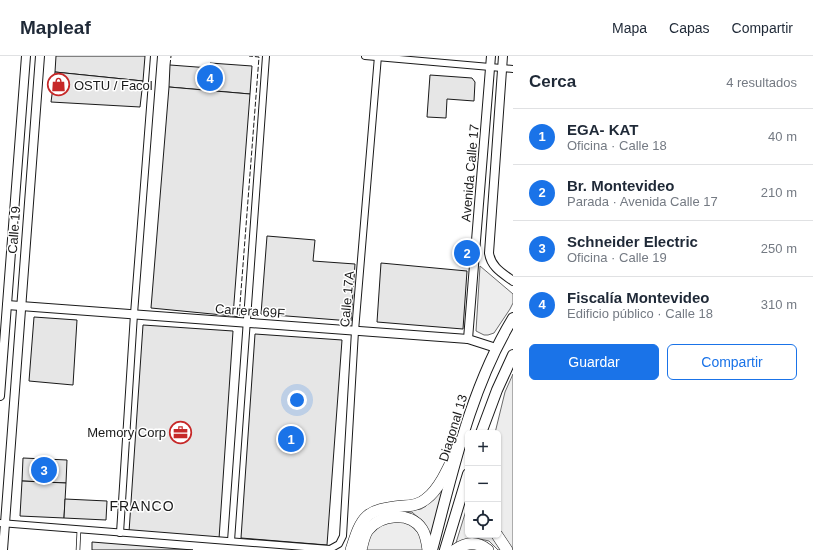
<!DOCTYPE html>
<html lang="es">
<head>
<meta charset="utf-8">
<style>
	:root { --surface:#fff; --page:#f2f2f3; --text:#1f2937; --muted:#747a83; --line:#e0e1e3; --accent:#1a73e8 }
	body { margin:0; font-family:Helvetica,sans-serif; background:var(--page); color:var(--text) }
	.controls { position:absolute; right:12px; bottom:12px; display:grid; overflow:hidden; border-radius:6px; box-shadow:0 1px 3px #0004 }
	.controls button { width:36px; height:36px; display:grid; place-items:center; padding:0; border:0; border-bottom:1px solid var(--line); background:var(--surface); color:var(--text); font:20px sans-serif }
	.you { position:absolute; left:297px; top:344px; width:14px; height:14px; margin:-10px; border:3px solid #fff; border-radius:50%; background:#1a73e8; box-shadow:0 0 0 6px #1a73e833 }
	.badge { display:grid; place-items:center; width:26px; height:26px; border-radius:50%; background:var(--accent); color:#fff; font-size:13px; font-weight:700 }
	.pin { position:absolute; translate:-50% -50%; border:2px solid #fff; box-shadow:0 1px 4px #0006 }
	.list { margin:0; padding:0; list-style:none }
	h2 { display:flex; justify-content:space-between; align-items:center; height:52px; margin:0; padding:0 16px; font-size:17px }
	h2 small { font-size:13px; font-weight:400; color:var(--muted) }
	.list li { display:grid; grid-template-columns:26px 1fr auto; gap:12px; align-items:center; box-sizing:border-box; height:56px; padding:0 16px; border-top:1px solid var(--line) }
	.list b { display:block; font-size:15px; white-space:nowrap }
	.list p { margin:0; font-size:13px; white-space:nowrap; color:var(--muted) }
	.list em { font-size:13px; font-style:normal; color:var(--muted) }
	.actions { display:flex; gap:8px; padding:12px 16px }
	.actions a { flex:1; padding:9px 0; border:1px solid var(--accent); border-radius:6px; text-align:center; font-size:14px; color:var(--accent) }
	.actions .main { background:var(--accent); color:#fff }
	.icon { flex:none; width:22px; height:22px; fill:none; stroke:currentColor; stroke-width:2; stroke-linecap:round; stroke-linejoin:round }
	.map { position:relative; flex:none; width:513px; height:494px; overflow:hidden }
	header { display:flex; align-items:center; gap:24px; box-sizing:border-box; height:56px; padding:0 20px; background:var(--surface); border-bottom:1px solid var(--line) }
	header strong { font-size:19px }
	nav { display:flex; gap:22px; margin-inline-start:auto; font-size:14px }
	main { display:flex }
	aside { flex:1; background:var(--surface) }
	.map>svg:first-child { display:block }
</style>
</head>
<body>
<header>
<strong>Mapleaf</strong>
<nav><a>Mapa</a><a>Capas</a><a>Compartir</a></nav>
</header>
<main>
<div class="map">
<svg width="513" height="494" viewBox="0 0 513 494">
	<rect width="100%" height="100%" fill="#fff"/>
	<!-- built -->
	<g fill="#ededed" stroke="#6a6a6a">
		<polygon points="480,210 513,238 513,247 510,253 494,277 488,279 484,279 476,275"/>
		<polygon points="513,318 513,494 511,494 498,472 498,377 495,377 505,336"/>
		<polygon points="452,413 432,482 423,466 412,456 387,458 386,456 421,453 426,450"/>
		<polygon points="468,448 468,479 492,479 501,494 498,494 489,485 480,483 471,483 455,490"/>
		<polygon points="392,464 408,467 416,474 422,482 423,494 365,494 369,481 375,473"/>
	</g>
	<!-- building -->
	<g fill="#e6e6e6" stroke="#1a1a1a">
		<polygon points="56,0 145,0 143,25 55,16"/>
		<polygon points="210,7 252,10 250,38 169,31 170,9 210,12"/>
		<polygon points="55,16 143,25 140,51 51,46"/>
		<polygon points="430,19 472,22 475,26 474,45 447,43 446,62 427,61"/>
		<polygon points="169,31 250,38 233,260 151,252"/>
		<polygon points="267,180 315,184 313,205 355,208 351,265 261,258"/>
		<polygon points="381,207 467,215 463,273 377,266"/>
		<polygon points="34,261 77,264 73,329 29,325"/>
		<polygon points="143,269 233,275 219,483 129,476"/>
		<polygon points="255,278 342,284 327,489 241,482"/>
		<polygon points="23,402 67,404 66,427 22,425"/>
		<polygon points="22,425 66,427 64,462 20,460"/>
		<polygon points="65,443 107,445 106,464 64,462"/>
		<polygon points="92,486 193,494 92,494"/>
	</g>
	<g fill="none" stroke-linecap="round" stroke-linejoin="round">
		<defs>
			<polyline id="service" points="78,494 79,473"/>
			<g id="minor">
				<polyline points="365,0 513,13"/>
				<polyline points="0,467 330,493 339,488 343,480 355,275 378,0"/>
				<polyline points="120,477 134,258 154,0"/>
				<polyline points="231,485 266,0"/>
			</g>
			<g id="tertiary">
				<path d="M 503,0 L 489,197 C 491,211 502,217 513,225"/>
				<polyline points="7,249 468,283 496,292"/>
				<polyline points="468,283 491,0"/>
				<polyline points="0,340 26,0"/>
				<polyline points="3,494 40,0"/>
			</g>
			<g id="primary">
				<polyline points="481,377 497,334 513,299"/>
				<path d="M 432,494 C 453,415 470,333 513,262"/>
				<polyline points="445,494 468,418"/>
			</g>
			<g id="trunk">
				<polyline points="497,479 507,494"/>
				<path d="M 351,494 C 362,459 365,454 403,450 C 411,450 420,448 426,443 C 442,431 452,403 461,385"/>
				<path d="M 361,494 C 363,487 364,479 368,474 C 381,458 410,455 422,473 C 426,479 427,487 428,494"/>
				<path d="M 455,494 C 466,486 477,485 488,494"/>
			</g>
		</defs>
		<!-- service casing -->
		<use href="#service" stroke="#1a1a1a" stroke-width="4.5"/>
		<!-- minor casing -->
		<use href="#minor" stroke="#1a1a1a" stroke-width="8"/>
		<!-- tertiary casing -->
		<use href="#tertiary" stroke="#1a1a1a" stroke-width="10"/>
		<!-- primary casing -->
		<use href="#primary" stroke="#1a1a1a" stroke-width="12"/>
		<!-- trunk casing -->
		<use href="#trunk" stroke="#1a1a1a" stroke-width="12"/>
		<!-- service -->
		<use href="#service" stroke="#fff" stroke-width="3"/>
		<!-- minor -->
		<use href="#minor" stroke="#fff" stroke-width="6"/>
		<!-- tertiary -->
		<use href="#tertiary" stroke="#fff" stroke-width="8"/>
		<!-- primary -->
		<use href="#primary" stroke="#fff" stroke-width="10"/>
		<!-- trunk -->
		<use href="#trunk" stroke="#fff" stroke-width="11"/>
		<!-- fence -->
		<g stroke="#1a1a1a" stroke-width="1" stroke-dasharray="5 2" stroke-linecap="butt">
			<polyline points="170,9 171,0"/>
			<polyline points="233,260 239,261 259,1 249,0"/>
		</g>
	</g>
	<!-- icons -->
	<defs>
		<symbol id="shop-ring" viewBox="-11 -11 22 22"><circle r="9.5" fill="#fff" stroke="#c62828" stroke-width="1.5"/><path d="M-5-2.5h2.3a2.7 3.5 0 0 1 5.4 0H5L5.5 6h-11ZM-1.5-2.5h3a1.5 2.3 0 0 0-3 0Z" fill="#c62828"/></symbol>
		<symbol id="office-ring" viewBox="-11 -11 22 22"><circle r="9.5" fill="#fff" stroke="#c62828" stroke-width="1.5"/><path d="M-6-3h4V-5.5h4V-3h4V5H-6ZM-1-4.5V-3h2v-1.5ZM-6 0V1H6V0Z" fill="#c62828"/></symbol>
	</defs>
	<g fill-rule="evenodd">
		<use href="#shop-ring" x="46" y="16" width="25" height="25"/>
		<use href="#office-ring" x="168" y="364" width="25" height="25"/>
	</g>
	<g text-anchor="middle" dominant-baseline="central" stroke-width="3" stroke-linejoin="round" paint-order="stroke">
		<!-- poi labels -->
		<g font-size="13" fill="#1a1a1a" stroke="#fff" text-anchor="start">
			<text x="74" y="29">OSTU / Facol</text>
			<text x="166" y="376" text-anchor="end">Memory Corp</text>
		</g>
		<!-- street labels -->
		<g font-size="13" fill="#1a1a1a" stroke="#fff">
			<text transform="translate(470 117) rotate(-85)">Avenida Calle 17</text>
			<text transform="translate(14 174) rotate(-86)">Calle 19</text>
			<text transform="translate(347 243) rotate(-85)">Calle 17A</text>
			<text transform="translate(250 255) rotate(4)">Carrera 69F</text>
			<text transform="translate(453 372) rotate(-73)">Diagonal 13</text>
		</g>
		<!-- neighbourhood labels -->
		<g font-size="14" letter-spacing="1" fill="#1a1a1a" stroke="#fff">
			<text x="142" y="450">FRANCO</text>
		</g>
	</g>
</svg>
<div class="controls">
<button>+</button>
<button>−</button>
<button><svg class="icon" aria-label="locate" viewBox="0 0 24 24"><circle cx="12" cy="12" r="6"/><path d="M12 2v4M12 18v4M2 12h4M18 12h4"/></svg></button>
</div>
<div class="you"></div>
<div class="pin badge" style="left:291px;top:383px">1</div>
<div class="pin badge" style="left:467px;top:197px">2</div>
<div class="pin badge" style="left:44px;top:414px">3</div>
<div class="pin badge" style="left:210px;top:22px">4</div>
</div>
<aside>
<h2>Cerca<small>4 resultados</small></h2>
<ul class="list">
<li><span class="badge">1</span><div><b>EGA- KAT</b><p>Oficina · Calle 18</p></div><em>40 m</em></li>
<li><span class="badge">2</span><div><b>Br. Montevideo</b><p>Parada · Avenida Calle 17</p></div><em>210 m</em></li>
<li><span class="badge">3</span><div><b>Schneider Electric</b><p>Oficina · Calle 19</p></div><em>250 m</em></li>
<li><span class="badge">4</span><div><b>Fiscalía Montevideo</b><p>Edificio público · Calle 18</p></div><em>310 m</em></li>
</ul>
<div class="actions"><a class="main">Guardar</a><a>Compartir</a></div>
</aside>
</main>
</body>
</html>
